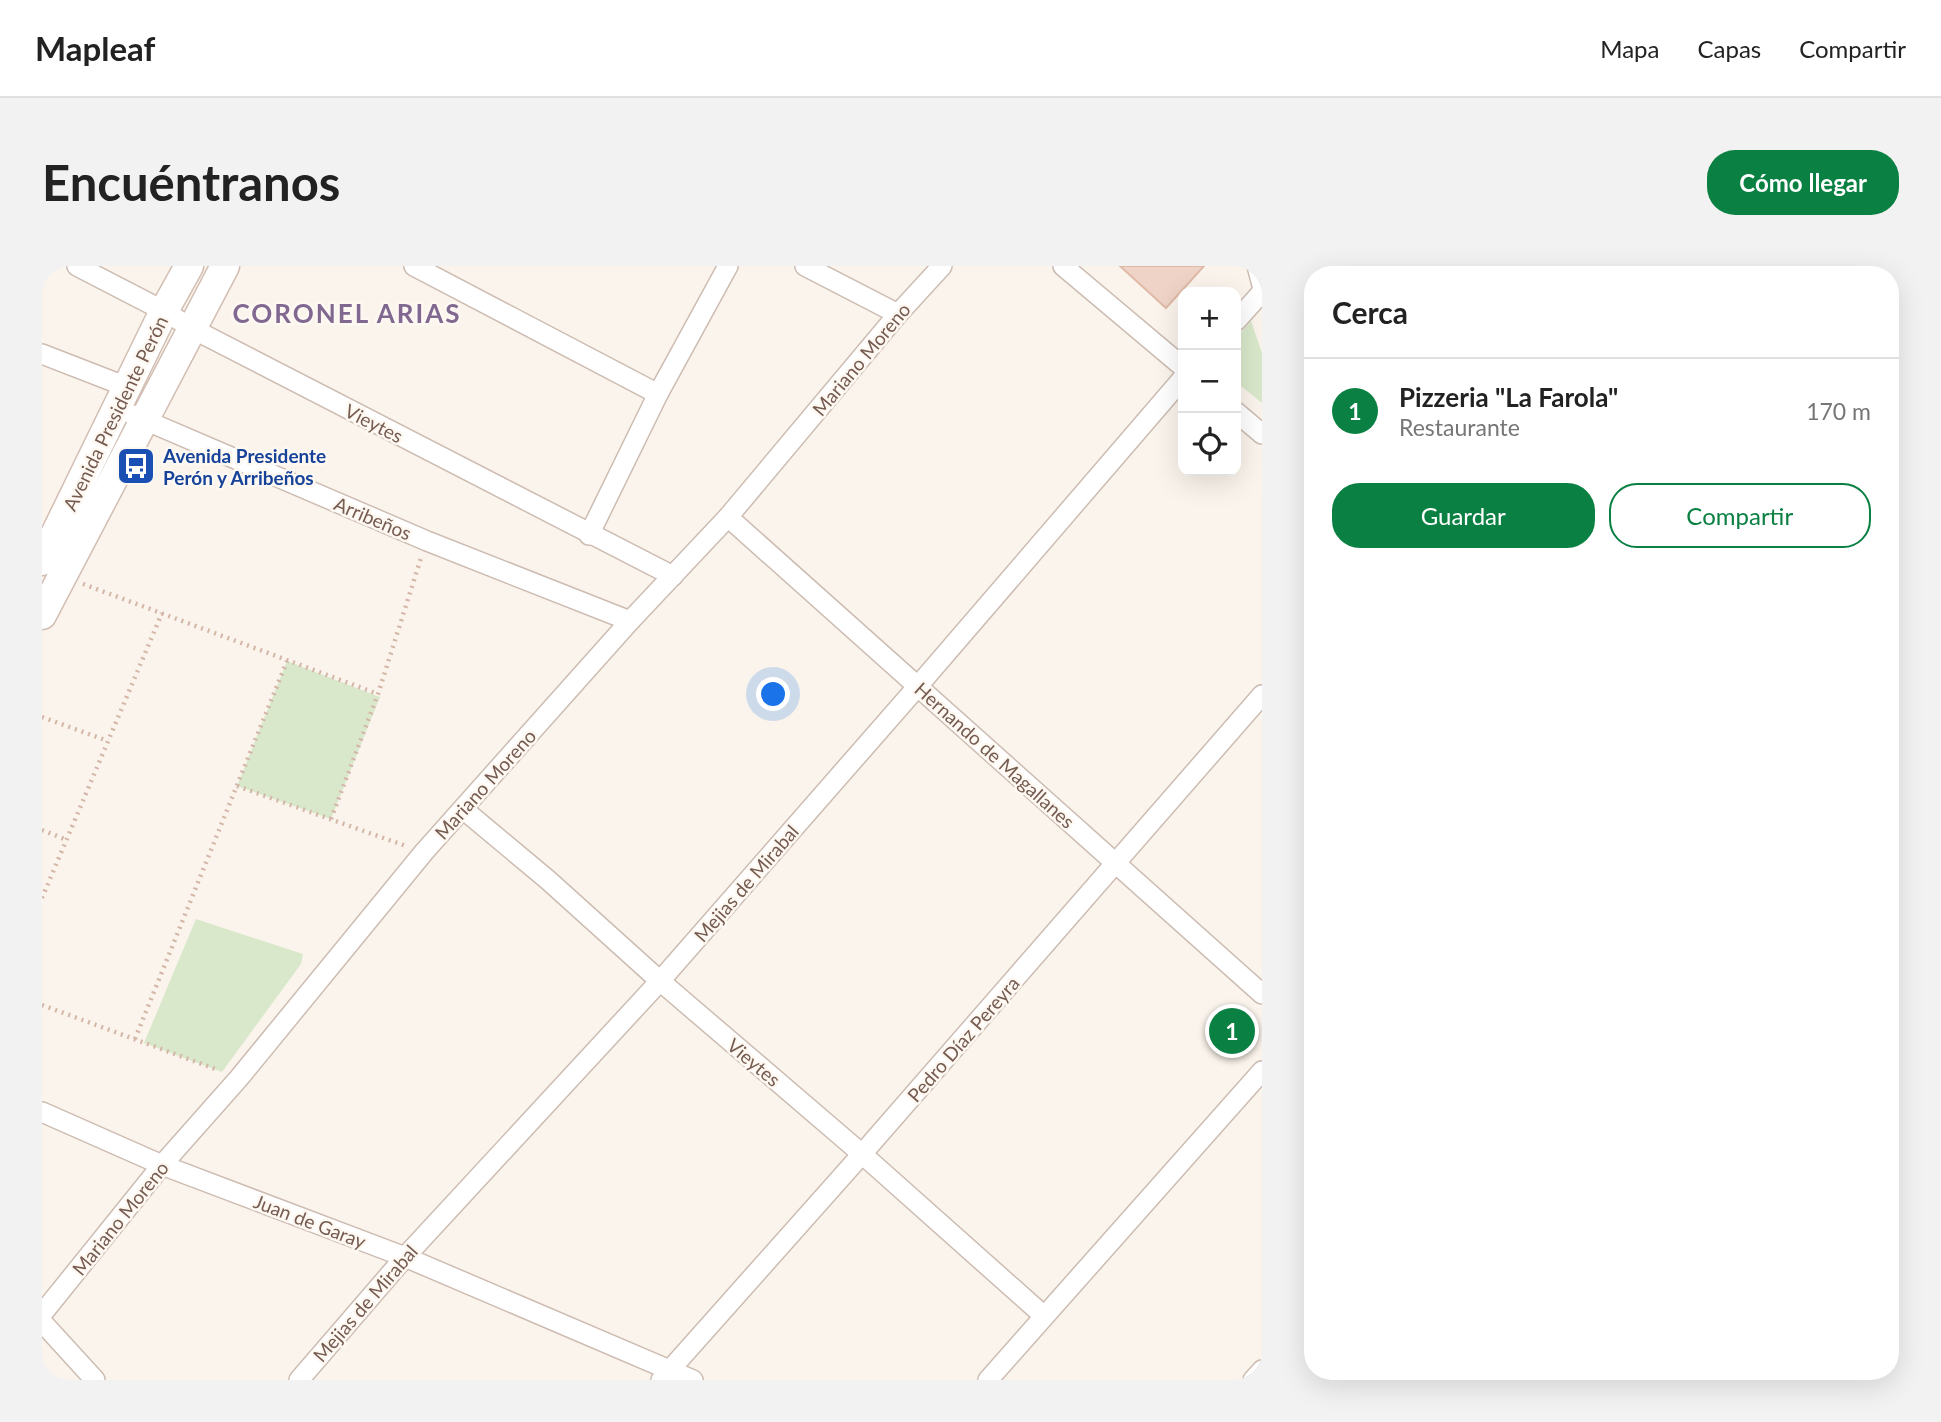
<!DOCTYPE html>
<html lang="es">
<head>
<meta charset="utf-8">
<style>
	:root { --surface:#fff; --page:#f2f2f2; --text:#222; --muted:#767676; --line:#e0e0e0; --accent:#0b8043 }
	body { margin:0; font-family:Lato,sans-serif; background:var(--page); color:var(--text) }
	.controls { position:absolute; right:21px; top:21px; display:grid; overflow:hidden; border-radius:14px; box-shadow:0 7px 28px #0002 }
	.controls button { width:63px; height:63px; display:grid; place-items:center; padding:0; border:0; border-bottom:2px solid var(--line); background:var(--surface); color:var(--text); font:35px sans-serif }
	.you { position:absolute; left:732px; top:429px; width:24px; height:24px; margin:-18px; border:5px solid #fff; border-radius:50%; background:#1a73e8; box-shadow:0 0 0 10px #1a73e833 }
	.badge { display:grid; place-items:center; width:46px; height:46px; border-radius:50%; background:var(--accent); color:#fff; font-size:23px; font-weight:700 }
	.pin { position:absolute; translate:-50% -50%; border:4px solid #fff; box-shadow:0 2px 7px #0006 }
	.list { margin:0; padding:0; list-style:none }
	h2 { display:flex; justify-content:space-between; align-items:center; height:91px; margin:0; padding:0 28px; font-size:30px }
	h2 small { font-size:23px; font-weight:400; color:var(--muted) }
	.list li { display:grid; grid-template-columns:46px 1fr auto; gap:21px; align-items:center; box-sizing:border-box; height:105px; padding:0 28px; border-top:2px solid var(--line) }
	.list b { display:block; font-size:26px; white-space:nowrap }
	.list p { margin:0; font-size:23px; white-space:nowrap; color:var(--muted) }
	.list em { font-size:23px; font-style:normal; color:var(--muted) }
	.actions { display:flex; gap:14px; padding:21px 28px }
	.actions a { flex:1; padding:16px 0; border:2px solid var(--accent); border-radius:28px; text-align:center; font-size:24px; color:var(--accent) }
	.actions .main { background:var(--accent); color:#fff }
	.icon { flex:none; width:38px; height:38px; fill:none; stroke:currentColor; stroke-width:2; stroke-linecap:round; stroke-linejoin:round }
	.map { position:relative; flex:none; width:1220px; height:1114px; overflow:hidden; border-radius:28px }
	header { display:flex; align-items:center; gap:42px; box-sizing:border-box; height:98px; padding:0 35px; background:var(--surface); border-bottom:2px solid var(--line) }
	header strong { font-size:33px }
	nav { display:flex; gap:38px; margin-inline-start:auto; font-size:24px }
	.intro { display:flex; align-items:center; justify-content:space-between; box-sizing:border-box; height:168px; padding:0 42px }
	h1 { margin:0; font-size:49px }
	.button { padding:18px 32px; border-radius:28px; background:var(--accent); color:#fff; font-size:24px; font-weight:700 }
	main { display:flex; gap:42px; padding:0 42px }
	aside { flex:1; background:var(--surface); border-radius:28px; box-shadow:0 7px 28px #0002 }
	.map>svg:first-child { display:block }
</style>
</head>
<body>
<header>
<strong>Mapleaf</strong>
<nav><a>Mapa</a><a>Capas</a><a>Compartir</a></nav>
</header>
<div class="intro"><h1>Encuéntranos</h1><a class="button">Cómo llegar</a></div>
<main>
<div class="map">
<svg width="1220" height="1114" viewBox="0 0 1220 1114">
	<rect width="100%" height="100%" fill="#fbf4ec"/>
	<!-- green -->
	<g fill="#d9e8cb">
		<polygon points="1209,55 1220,87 1220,137 1194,116 1194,72"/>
		<polygon points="245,395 338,431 289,553 195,520"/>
		<polygon points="154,653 261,688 259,698 180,806 102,777"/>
	</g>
	<!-- building -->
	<polygon fill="#eed3c6" stroke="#e0b9a7" stroke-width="2" points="1078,0 1162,0 1124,42"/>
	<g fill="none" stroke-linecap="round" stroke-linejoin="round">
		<defs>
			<g id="street">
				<polyline points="35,0 122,45 151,63 631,310"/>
				<polyline points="372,0 616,128"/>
				<polyline points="763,0 856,48"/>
				<polyline points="1021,0 1141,101"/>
				<polyline points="1215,0 1220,19"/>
				<polyline points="1194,55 1220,26"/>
				<polyline points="0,88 85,121"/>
				<polyline points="1194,146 1220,168"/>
				<polyline points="91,149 385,275 588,355"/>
				<polyline points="686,251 1220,728"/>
				<polyline points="547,269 616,128 686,0"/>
				<polyline points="421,543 506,614 618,715 820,888 1002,1050"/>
				<polyline points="0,846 120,899 363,991 651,1114"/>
				<polyline points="0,1048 120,899 197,812 382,586 588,355 686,251 856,48 900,0"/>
				<polyline points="0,1056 53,1114"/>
				<polyline points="257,1114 363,991 618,715 876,420 1141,112"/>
				<polyline points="619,1114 820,888 1220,429"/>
				<polyline points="946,1114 1220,805"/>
				<polyline points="1211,1114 1220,1104"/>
			</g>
			<g id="secondary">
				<polyline points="0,295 122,45 147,0"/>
				<polyline points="0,349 183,0"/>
			</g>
		</defs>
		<!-- street casing -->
		<use href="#street" stroke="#cdbcb2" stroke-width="22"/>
		<!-- secondary casing -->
		<use href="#secondary" stroke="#d2beb2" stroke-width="31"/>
		<!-- path -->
		<g stroke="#d4b6a8" stroke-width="4.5" stroke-dasharray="2 5" stroke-linecap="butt">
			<polyline points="41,318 336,428"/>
			<polyline points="0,451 66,475"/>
			<polyline points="195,520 364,580"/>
			<polyline points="289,553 336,428 379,292"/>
			<polyline points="0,564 25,574"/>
			<polyline points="0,632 120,347"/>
			<polyline points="0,739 176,804"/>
			<polyline points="93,773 245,395"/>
		</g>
		<!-- street -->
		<use href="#street" stroke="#fff" stroke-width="19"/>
		<!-- secondary -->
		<use href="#secondary" stroke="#fff" stroke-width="28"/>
	</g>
	<!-- icons -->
	<defs>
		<symbol id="bus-square" viewBox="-11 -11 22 22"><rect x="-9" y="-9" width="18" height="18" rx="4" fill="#1a4fb4" stroke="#fef8f2"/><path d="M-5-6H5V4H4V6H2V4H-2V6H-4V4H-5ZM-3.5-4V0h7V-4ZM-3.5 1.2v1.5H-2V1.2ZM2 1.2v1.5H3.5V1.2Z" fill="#fff"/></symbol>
	</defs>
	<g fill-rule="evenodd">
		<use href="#bus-square" x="72" y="178" width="44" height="44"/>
	</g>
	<g text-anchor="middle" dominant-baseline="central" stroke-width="5" stroke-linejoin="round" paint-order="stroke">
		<!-- street labels -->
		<g font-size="19" fill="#755b50" stroke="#fef8f2">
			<text transform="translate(819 93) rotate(-50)">Mariano Moreno</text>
			<text transform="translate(73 147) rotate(-64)">Avenida Presidente Perón</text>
			<text transform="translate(332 157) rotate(27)">Vieytes</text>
			<text transform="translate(331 252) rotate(23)">Arribeños</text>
			<text transform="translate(953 489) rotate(42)">Hernando de Magallanes</text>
			<text transform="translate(443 518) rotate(-48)">Mariano Moreno</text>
			<text transform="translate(704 617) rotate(-49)">Mejias de Mirabal</text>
			<text transform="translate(921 773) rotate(-49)">Pedro Díaz Pereyra</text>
			<text transform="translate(712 796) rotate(40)">Vieytes</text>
			<text transform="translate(78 952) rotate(-51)">Mariano Moreno</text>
			<text transform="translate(268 955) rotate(21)">Juan de Garay</text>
			<text transform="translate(323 1037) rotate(-49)">Mejias de Mirabal</text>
		</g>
		<!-- transit labels -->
		<g font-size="19" font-weight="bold" fill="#164399" stroke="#fef8f2" text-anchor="start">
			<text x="121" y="189">Avenida Presidente<tspan x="121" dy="22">Perón y Arribeños</tspan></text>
		</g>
		<!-- district labels -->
		<g font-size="26" font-weight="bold" letter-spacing="2" fill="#806890" stroke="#fef8f2">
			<text x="305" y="47">CORONEL ARIAS</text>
		</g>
	</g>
</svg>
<div class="controls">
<button>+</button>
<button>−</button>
<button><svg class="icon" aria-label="locate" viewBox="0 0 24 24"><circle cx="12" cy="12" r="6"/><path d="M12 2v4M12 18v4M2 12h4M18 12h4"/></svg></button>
</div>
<div class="you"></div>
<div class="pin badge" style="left:1190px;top:765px">1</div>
</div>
<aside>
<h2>Cerca<small></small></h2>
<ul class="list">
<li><span class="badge">1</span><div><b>Pizzeria &quot;La Farola&quot;</b><p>Restaurante</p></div><em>170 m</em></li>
</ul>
<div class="actions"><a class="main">Guardar</a><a>Compartir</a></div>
</aside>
</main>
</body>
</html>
